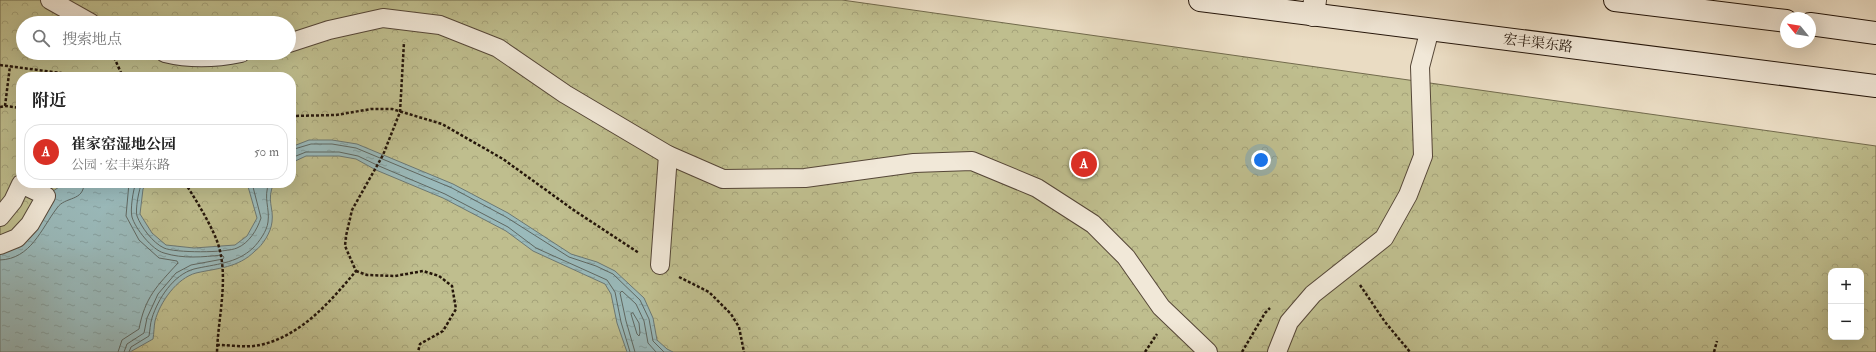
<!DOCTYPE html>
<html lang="zh">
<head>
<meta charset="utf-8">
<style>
	:root { --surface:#fff; --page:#f2f2f2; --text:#222; --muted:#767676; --line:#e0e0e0; --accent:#d93025 }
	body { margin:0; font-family:"IM FELL Double Pica","Noto Serif SC",serif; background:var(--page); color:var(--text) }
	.controls { position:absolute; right:12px; bottom:12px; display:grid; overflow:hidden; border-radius:8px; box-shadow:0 4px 16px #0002 }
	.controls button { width:36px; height:36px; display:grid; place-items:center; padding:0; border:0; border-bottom:1px solid var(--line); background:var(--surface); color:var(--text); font:20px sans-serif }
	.compass { position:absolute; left:1780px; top:12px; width:36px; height:36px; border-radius:50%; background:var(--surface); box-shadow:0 4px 16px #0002; rotate:300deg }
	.you { position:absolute; left:1261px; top:160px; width:14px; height:14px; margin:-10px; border:3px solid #fff; border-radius:50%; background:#1a73e8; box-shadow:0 0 0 6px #1a73e833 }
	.badge { display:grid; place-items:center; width:26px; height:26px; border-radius:50%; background:var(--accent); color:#fff; font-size:13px; font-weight:700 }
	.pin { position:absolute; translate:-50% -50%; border:2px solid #fff; box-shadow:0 1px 4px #0006 }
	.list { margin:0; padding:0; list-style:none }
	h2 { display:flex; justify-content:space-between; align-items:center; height:52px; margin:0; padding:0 16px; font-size:17px }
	h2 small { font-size:13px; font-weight:400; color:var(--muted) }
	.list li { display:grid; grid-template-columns:26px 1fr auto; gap:12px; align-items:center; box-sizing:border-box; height:56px; margin:0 8px 8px; padding:0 8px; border:1px solid var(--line); border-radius:16px }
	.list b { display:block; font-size:15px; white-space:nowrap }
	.list p { margin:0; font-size:13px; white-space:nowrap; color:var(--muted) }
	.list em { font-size:13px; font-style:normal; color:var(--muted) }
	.icon { flex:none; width:22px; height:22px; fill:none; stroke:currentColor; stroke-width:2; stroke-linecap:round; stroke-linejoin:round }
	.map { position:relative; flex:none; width:1876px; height:352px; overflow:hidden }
	.search { position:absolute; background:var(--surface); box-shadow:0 4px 16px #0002; left:16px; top:16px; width:280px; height:44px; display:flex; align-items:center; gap:10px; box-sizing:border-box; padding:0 14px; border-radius:22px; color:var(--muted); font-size:15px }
	.panel { position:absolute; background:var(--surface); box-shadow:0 4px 16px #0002; left:16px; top:72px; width:280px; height:116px; border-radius:16px }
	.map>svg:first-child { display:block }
</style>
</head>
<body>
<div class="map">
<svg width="1876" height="352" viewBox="0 0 1876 352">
	<defs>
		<pattern id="park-crowns" width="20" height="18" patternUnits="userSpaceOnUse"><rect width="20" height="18" fill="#bfbe8e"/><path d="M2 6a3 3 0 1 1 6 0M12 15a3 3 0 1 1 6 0" fill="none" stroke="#a4a279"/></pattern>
		<pattern id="water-ripples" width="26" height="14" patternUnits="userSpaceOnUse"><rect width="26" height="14" fill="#9ababb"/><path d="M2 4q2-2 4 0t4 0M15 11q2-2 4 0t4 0" fill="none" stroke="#859f9f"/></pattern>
	</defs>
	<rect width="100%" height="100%" fill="#eadcc3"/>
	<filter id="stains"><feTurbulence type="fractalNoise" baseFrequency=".005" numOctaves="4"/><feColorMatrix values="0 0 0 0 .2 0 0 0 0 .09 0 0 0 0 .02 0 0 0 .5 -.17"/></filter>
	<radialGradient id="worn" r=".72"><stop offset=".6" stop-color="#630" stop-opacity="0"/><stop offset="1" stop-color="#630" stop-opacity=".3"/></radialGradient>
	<!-- park -->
	<path fill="url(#park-crowns)" stroke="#726a4c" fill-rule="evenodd" d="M 0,0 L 842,0 L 1876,146 L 1876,352 L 0,352 ZM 23,23 L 289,23 L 289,53 L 23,53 ZM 21,77 L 291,77 L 291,183 L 21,183 ZM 1831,271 L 1861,271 L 1861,337 L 1831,337 Z"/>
	<!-- water -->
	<g fill="url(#water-ripples)" stroke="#6b7874">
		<polygon points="309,140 332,140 357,144 453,184 508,213 571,254 597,262 615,271 644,298 653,318 657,340 667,349 673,352 627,352 617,323 611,294 605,284 533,251 506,231 443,198 376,170 356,159 339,156 306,156 291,163 291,147"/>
		<path d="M 77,183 L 147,183 L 143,189 L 140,214 L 152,233 L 166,245 L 194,248 L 235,245 L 247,236 L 257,218 L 247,183 L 274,183 C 266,200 274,208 272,222 C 271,232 263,245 255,251 C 238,268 218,268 196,273 C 177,278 160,302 155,321 C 154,326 154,333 153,339 L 130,352 L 0,352 L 0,245 L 46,196 L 59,187 Z"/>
	</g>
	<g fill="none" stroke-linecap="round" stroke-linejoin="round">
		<!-- shore -->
		<g stroke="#5f6862" stroke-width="1">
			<polyline points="291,150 311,144 332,144 356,148 452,188 506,217 569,257 596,266 613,274 640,300 649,319 653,341 664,352"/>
			<polyline points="291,158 306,152 339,152 358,156 379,166 445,194 508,227 536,248 607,280 615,292 621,322 630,352"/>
			<path d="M 142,183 C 139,188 135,210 137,216 C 141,227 153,243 164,248 C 175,253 226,253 237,248 C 249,243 257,230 261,218 L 252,183"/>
			<path d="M 0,260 C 31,259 41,229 57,208 C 65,196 84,202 84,183"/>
			<polygon points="633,313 639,323 640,333 639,336 637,334 631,314"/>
			<path d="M 118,352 L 122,340 L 139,329 C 145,297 157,286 178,263 L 177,261 L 159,258 L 139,240 L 126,216 L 129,183"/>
			<path d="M 124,352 L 127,344 L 144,333 L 147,318 L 158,294 L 176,273 L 191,265 L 223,259 L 224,257 L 222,255 C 203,257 183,259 164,253 C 152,250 135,228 132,217 C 130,211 133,189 136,183"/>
			<path d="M 129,352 L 131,347 L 149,336 C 150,331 150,324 152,318 C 158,299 173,275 194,269 C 215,264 236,264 253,248 C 259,242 267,231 268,222 C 270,208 263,198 269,183"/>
			<polyline points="635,352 626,321 620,293 622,291 636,304 644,321 648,343 656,352"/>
		</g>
		<defs>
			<g id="pedestrian">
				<polyline points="50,0 91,23"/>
				<polyline points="289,43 329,30 383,18 440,25 498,48 565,94 668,155 723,179 805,178 914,163 972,161 1037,188 1093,224 1126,257 1161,307 1208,352"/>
				<path d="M 165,53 C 189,59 217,58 241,53"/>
				<polyline points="0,217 13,201 21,184 46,196 30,224 17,238 0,245"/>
				<polyline points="660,265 668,155"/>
				<polyline points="1277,352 1289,322 1313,294 1384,238 1408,195 1423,156 1420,67 1430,29"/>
			</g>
			<polyline id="tertiary" points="1313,15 1315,0"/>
			<g id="secondary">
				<polyline points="1200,0 1876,86"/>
				<polyline points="1615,0 1786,21"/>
				<polyline points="1810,24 1876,33"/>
			</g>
		</defs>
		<!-- pedestrian casing -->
		<use href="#pedestrian" stroke="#564738" stroke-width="20"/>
		<!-- tertiary casing -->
		<use href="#tertiary" stroke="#564738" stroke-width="24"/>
		<!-- secondary casing -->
		<use href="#secondary" stroke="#24150a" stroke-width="24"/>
		<!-- path -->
		<g stroke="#24150a" stroke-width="2.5" stroke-dasharray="3 2" stroke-linecap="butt">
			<polyline points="112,53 123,77"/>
			<polyline points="0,65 91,77"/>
			<polyline points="5,106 10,66"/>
			<polyline points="0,107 5,106 21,108"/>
			<polyline points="291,116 336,115 371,109 392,109 442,124 503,159 575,211 639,253"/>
			<path d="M 185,183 C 196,200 207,218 215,236 C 231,272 218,315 217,352"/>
			<polyline points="356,271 367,275 395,276 423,271 439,276 452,286 456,309 443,331 420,344 418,352"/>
			<polyline points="679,277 709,292 731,314 739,327 744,352"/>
			<polyline points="1360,285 1385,322 1410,352"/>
			<path d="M 217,345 C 231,345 247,348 260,345 C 301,336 330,302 356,271 L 345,246 L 346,236 L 352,210 L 383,155 L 400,112 L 404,42"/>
			<polyline points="1145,352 1157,334"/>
			<polyline points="1242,352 1265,313 1270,308"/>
			<polyline points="1714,352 1717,341"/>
		</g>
		<!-- pedestrian -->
		<use href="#pedestrian" stroke="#f1e8d8" stroke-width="18"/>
		<!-- tertiary -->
		<use href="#tertiary" stroke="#f1e8d8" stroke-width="22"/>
		<!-- secondary -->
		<use href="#secondary" stroke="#f1e8d8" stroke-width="22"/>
	</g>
	<g text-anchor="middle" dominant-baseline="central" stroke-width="3" stroke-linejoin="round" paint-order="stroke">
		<!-- street labels -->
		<g font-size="14" fill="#24150a" stroke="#f1e8d8">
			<text transform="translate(1538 43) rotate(7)">宏丰渠东路</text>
		</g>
	</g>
	<rect width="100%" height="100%" filter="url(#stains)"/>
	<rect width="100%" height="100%" fill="url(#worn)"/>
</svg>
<div class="controls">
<button>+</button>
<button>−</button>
</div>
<svg class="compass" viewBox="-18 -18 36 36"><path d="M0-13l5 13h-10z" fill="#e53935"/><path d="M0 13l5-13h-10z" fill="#767676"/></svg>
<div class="you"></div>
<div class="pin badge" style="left:1084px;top:164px">A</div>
<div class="search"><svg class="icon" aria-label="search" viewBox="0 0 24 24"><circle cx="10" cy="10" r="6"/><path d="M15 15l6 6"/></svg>搜索地点</div>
<section class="panel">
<h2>附近<small></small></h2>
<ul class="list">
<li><span class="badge">A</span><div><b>崔家窑湿地公园</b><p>公园 · 宏丰渠东路</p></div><em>50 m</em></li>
</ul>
</section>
</div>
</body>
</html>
